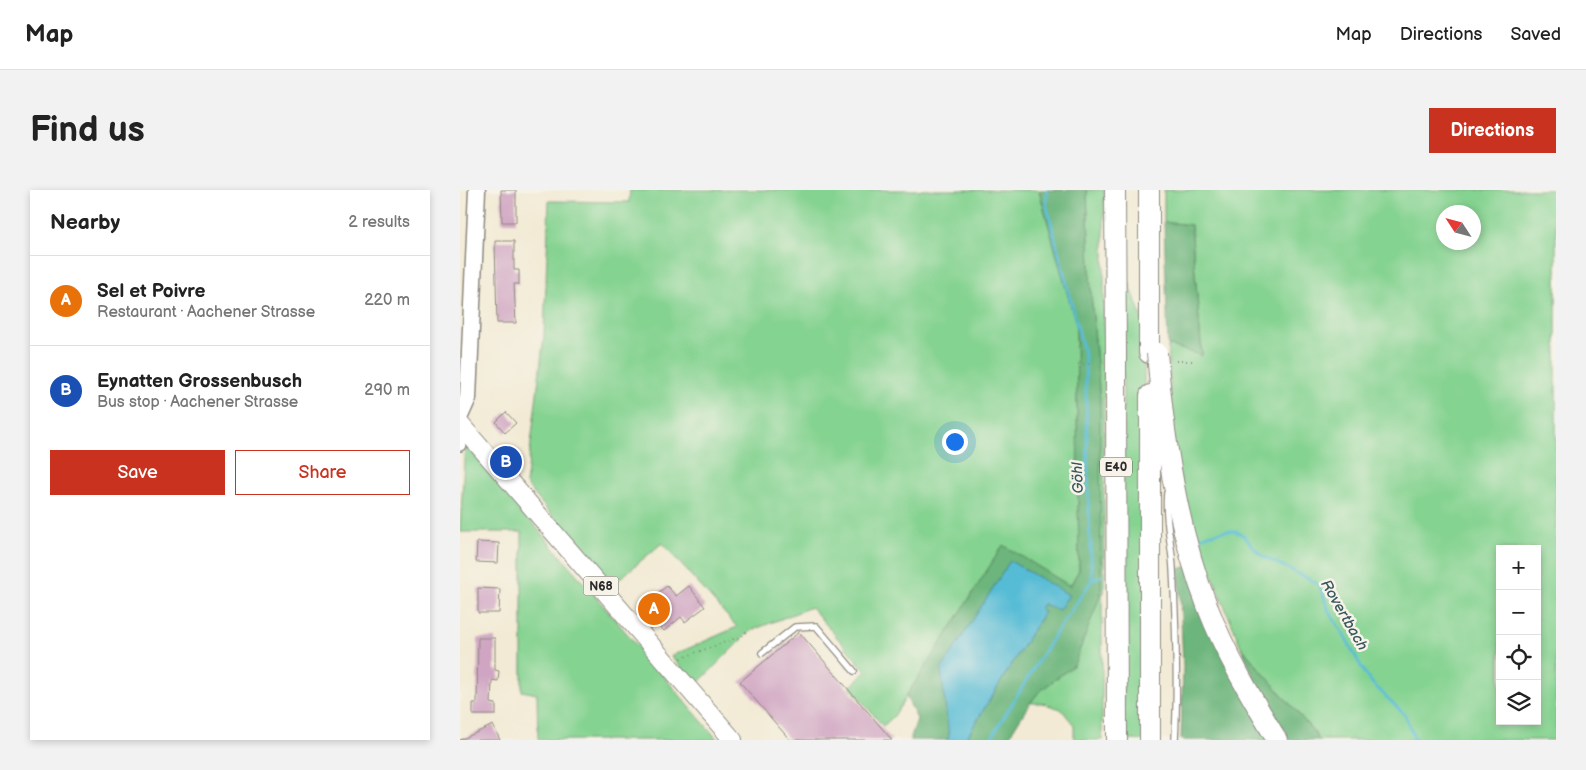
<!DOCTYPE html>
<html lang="en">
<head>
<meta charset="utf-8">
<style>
	:root { --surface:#fff; --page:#f2f2f2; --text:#222; --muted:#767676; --line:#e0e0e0; --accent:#c8321e }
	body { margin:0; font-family:"Balsamiq Sans",sans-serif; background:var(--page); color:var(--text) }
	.controls { position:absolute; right:15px; bottom:15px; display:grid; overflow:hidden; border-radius:0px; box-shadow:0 2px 8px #0003 }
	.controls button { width:45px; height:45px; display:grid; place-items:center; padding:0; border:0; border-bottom:1px solid var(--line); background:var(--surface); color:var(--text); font:25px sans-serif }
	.compass { position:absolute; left:976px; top:15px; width:45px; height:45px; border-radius:50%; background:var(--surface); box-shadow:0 2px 8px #0003; rotate:306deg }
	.you { position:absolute; left:494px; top:251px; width:18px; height:18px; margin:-12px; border:4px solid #fff; border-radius:50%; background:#1a73e8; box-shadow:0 0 0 8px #1a73e833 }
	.badge { display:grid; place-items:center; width:32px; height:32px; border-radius:50%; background:var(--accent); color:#fff; font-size:16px; font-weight:700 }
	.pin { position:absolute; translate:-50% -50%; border:2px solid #fff; box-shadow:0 1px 5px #0006 }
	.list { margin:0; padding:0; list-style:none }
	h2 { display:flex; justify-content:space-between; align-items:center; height:65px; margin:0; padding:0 20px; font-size:21px }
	h2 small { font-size:16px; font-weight:400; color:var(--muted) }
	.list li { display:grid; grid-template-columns:32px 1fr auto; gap:15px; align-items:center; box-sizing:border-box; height:90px; padding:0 20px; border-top:1px solid var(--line) }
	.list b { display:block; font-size:19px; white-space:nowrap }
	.list p { margin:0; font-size:16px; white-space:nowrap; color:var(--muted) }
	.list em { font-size:16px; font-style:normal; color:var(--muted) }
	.actions { display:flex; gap:10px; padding:15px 20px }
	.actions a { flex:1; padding:11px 0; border:1px solid var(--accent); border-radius:0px; text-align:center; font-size:18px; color:var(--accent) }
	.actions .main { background:var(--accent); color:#fff }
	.icon { flex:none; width:28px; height:28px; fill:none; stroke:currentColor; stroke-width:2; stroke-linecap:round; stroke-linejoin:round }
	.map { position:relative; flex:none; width:1096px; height:550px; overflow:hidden; border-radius:0px }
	header { display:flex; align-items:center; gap:30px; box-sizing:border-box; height:70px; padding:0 25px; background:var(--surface); border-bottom:1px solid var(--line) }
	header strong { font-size:24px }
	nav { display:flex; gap:28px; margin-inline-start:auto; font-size:18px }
	.intro { display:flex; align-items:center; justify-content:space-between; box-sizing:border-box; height:120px; padding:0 30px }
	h1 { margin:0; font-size:35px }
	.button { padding:12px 22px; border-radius:0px; background:var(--accent); color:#fff; font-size:18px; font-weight:700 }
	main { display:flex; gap:30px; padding:0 30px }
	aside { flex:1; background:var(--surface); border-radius:0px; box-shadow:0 2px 8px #0003 }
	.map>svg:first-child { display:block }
</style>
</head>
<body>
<header>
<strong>Map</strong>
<nav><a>Map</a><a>Directions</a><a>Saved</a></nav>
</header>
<div class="intro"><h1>Find us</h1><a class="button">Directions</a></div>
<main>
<aside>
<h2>Nearby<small>2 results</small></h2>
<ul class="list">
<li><span class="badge" style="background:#e8710a">A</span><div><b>Sel et Poivre</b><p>Restaurant · Aachener Strasse</p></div><em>220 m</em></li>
<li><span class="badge" style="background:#1a4fb4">B</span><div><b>Eynatten Grossenbusch</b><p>Bus stop · Aachener Strasse</p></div><em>290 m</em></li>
</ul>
<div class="actions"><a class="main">Save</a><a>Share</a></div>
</aside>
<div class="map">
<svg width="1096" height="550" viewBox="0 0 1096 550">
	<rect width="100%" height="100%" fill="#f7f3e8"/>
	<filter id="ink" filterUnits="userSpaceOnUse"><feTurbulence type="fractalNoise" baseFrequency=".02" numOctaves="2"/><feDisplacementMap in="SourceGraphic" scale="10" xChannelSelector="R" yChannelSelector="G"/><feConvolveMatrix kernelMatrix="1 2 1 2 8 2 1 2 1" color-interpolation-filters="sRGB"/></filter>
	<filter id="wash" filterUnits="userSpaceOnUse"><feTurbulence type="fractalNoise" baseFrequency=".0096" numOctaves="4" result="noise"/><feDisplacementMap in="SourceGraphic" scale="20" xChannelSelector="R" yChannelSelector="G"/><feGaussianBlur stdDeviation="1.12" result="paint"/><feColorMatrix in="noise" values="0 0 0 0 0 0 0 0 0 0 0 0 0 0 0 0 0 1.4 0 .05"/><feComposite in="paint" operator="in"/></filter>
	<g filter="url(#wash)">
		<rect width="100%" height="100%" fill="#f2ead4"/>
		<!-- green -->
		<g fill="#85d391" stroke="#587f5e" fill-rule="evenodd">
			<polygon points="170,0 579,0 616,135 619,380 610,396 483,450 434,526 423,536 390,497 406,481 351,417 290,441 236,495 211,466 277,437 202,353 150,397 66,294 84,146 89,11 169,12"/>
			<polygon points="627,0 644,0 644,403 642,404 642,550 614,550 614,535 601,519 582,513 570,513 579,502 641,404 640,209 631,104"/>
			<path d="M 704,0 L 1096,0 L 1096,550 L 859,550 L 854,542 L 781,457 L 731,332 L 719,283 L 712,236 L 708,155 L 742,165 L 731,35 L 704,32 ZM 984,22 L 1014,22 L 1014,52 L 984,52 ZM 1040,359 L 1077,359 L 1077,531 L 1040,531 Z"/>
			<polygon points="669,92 684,134 685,550 663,550 663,149"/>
			<polygon points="5,254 258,550 78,550 77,504 62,501 62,342 0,342"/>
		</g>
		<!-- forest -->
		<g fill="#6cb57b" stroke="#4c7053">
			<polygon points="579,0 627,0 631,104 640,209 641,404 614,475 579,502 570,513 547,550 505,550 584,422 580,419 583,413 551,371 489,546 487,550 450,550 457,529 446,506 483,450 543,355 610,396 619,380 616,135"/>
			<polygon points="704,32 731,35 742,166 708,155"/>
			<polygon points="728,376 810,550 721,550 723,476 719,379"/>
			<polygon points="781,457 854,542 859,550 827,550 800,502"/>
		</g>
		<!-- water -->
		<polygon fill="#57bcd6" stroke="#417480" points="550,371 609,405 599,420 583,414 580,419 584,422 505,550 487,550 489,546 481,480"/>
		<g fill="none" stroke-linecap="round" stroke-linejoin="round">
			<!-- stream -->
			<g stroke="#57bcd6" stroke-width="3">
				<path d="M 739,348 C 753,344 772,335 784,346 C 790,353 795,360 803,366 L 855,392 L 860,397 L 869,421 L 888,452 L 904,482 L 912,493 L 945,525 L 955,550"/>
				<polyline points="632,390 641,386"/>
				<polyline points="530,550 593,447 632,390 629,325 625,167 586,13 587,0"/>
			</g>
		</g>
		<g id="blocks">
			<!-- building -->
			<g fill="#d0a5c3">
				<polygon points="41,0 56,0 56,32 42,32"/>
				<polygon points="35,51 54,51 54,80 59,80 59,94 54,94 56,133 37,133"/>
				<polygon points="46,222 56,233 45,243 36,232"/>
				<polygon points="17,352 39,353 38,373 16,372"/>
				<polygon points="207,396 216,406 229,396 245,417 225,432 221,427 204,441 181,416"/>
				<polygon points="18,398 40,399 39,423 18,423"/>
				<polygon points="339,442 432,550 330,550 280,492"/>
				<polygon points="18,448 35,448 35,480 39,481 38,491 32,490 31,513 36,514 36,525 13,525 13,513 17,513"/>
				<polygon points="33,535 40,550 0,550"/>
			</g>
		</g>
	</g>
	<g filter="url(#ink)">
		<use href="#blocks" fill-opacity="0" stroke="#8e8a80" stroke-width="1"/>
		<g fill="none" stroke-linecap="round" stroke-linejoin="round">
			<defs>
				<g id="lane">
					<path d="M 707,303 C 704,327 712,354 713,379 C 716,436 718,493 715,550"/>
					<polyline points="302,463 335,437 356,436 394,481"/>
				</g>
				<polyline id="street" points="0,255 4,247 8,243"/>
				<polyline id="secondary" points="0,226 8,208 17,0"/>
				<polyline id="primary" points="0,234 273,550"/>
				<g id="highway">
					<polyline points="655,0 656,163"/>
					<polyline points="689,0 689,163"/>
					<polyline points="656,185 657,550"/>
					<path d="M 699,185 C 706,264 719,344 748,418 C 766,465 792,508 817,550"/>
					<polyline points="690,205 690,550"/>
				</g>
			</defs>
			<!-- lane casing -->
			<use href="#lane" stroke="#8e8a80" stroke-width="8"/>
			<!-- street casing -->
			<use href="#street" stroke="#8e8a80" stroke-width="14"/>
			<!-- secondary casing -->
			<use href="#secondary" stroke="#8e8a80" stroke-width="19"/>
			<!-- primary casing -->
			<use href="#primary" stroke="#8e8a80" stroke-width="20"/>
			<!-- highway casing -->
			<use href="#highway" stroke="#8e8a80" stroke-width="22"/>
			<!-- path -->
			<g stroke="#8e8a80" stroke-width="2" stroke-dasharray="1 4" stroke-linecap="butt">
				<polyline points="716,171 736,171"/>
				<polyline points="618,174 631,174"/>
				<polyline points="221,468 282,446 288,440"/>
			</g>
			<!-- lane -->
			<use href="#lane" stroke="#fff" stroke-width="5.5"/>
			<!-- street -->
			<use href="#street" stroke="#fff" stroke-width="11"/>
			<!-- secondary -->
			<use href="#secondary" stroke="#fff" stroke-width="16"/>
			<!-- primary -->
			<use href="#primary" stroke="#fff" stroke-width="18"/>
			<!-- highway -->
			<use href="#highway" stroke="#fff" stroke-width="20"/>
			<defs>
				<g id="highway-bridge">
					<polyline points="656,163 656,185"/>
					<polyline points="697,163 699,185"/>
				</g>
			</defs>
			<!-- highway-bridge casing -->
			<use href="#highway-bridge" stroke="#8e8a80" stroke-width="22" stroke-linecap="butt"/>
			<!-- highway-bridge -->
			<use href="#highway-bridge" stroke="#fff" stroke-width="20"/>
		</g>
	</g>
	<g text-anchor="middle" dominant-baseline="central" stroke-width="5" stroke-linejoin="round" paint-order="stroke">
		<!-- shield labels -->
		<g fill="#f7f3e8" stroke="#686764" stroke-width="1">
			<rect x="640" y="267.5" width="32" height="19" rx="4"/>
			<rect x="123.5" y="386.5" width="35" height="19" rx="4"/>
		</g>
		<g font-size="12" font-weight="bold" fill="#2b2b2b">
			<text x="656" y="277">E40</text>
			<text x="141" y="396">N68</text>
		</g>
		<!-- water labels -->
		<g font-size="15" font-style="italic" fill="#38565e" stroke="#f7f3e8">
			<text transform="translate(618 288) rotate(-92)">Göhl</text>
			<text transform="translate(884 425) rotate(60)">Rovertbach</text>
		</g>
	</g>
</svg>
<div class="controls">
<button>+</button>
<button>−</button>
<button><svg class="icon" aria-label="locate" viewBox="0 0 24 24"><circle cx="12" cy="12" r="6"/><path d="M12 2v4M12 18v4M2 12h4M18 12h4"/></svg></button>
<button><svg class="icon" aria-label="layers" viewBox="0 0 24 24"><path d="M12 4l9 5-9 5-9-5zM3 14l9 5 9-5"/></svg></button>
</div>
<svg class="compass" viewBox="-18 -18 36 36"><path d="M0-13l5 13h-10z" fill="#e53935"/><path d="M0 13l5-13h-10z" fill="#767676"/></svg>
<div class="you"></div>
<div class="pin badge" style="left:194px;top:419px;background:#e8710a">A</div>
<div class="pin badge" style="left:46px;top:272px;background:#1a4fb4">B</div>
</div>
</main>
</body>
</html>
